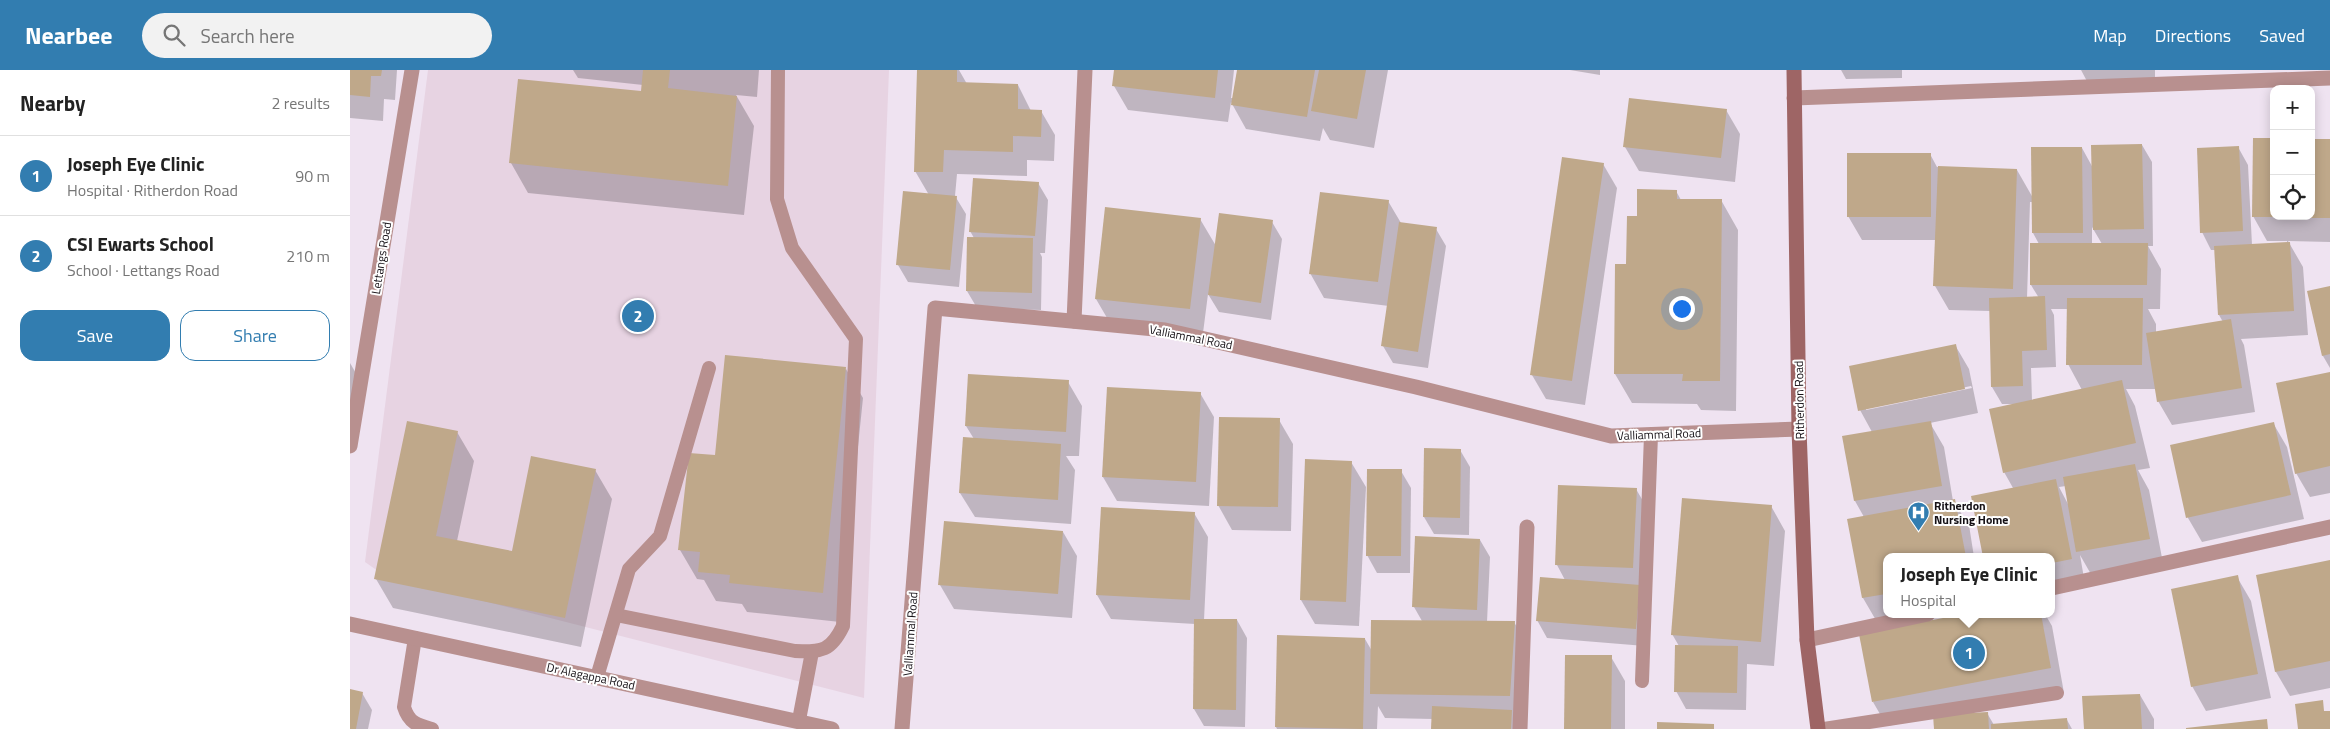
<!DOCTYPE html>
<html lang="en">
<head>
<meta charset="utf-8">
<style>
	:root { --surface:#fff; --page:#f2f2f2; --text:#222; --muted:#767676; --line:#e0e0e0; --accent:#327db0 }
	body { margin:0; font-family:"Titillium Web",sans-serif; background:var(--page); color:var(--text) }
	.controls { position:absolute; right:15px; top:15px; display:grid; overflow:hidden; border-radius:10px; box-shadow:0 2px 12px #0003 }
	.controls button { width:45px; height:45px; display:grid; place-items:center; padding:0; border:0; border-bottom:1px solid var(--line); background:var(--surface); color:var(--text); font:25px sans-serif }
	.you { position:absolute; left:1331px; top:238px; width:18px; height:18px; margin:-12px; border:4px solid #fff; border-radius:50%; background:#1a73e8; box-shadow:0 0 0 8px #1a73e833 }
	.badge { display:grid; place-items:center; width:32px; height:32px; border-radius:50%; background:var(--accent); color:#fff; font-size:16px; font-weight:700 }
	.pin { position:absolute; translate:-50% -50%; border:2px solid #fff; box-shadow:0 1px 5px #0006 }
	.popup { position:absolute; left:1533px; top:483px; width:172px; height:65px; box-sizing:border-box; display:grid; place-content:center; border-radius:10px; background:var(--surface); filter:drop-shadow(0 1px 4px #0005); font-size:16px; white-space:nowrap; color:var(--muted) }
	.popup b { font-size:19px; color:var(--text) }
	.popup::after { content:''; position:absolute; left:50%; top:100%; margin-left:-10px; border:10px solid transparent; border-top-color:var(--surface) }
	.list { margin:0; padding:0; list-style:none }
	h2 { display:flex; justify-content:space-between; align-items:center; height:65px; margin:0; padding:0 20px; font-size:21px }
	h2 small { font-size:16px; font-weight:400; color:var(--muted) }
	.list li { display:grid; grid-template-columns:32px 1fr auto; gap:15px; align-items:center; box-sizing:border-box; height:80px; padding:0 20px; border-top:1px solid var(--line) }
	.list b { display:block; font-size:19px; white-space:nowrap }
	.list p { margin:0; font-size:16px; white-space:nowrap; color:var(--muted) }
	.list em { font-size:16px; font-style:normal; color:var(--muted) }
	.actions { display:flex; gap:10px; padding:15px 20px }
	.actions a { flex:1; padding:11px 0; border:1px solid var(--accent); border-radius:15px; text-align:center; font-size:18px; color:var(--accent) }
	.actions .main { background:var(--accent); color:#fff }
	.icon { flex:none; width:28px; height:28px; fill:none; stroke:currentColor; stroke-width:2; stroke-linecap:round; stroke-linejoin:round }
	.map { position:relative; flex:none; width:1980px; height:659px; overflow:hidden }
	header { display:flex; align-items:center; gap:30px; box-sizing:border-box; height:70px; padding:0 25px; background:var(--accent); color:#fff }
	header strong { font-size:24px }
	nav { display:flex; gap:28px; margin-inline-start:auto; font-size:18px }
	.search { width:350px; height:45px; background:var(--page); display:flex; align-items:center; gap:12px; box-sizing:border-box; padding:0 18px; border-radius:28px; color:var(--muted); font-size:19px }
	main { display:flex }
	aside { flex:1; background:var(--surface) }
	.map>svg:first-child { display:block }
</style>
</head>
<body>
<header>
<strong>Nearbee</strong>
<div class="search"><svg class="icon" aria-label="search" viewBox="0 0 24 24"><circle cx="10" cy="10" r="6"/><path d="M15 15l6 6"/></svg>Search here</div>
<nav><a>Map</a><a>Directions</a><a>Saved</a></nav>
</header>
<main>
<aside>
<h2>Nearby<small>2 results</small></h2>
<ul class="list">
<li><span class="badge">1</span><div><b>Joseph Eye Clinic</b><p>Hospital · Ritherdon Road</p></div><em>90 m</em></li>
<li><span class="badge">2</span><div><b>CSI Ewarts School</b><p>School · Lettangs Road</p></div><em>210 m</em></li>
</ul>
<div class="actions"><a class="main">Save</a><a>Share</a></div>
</aside>
<div class="map">
<svg width="1980" height="659" viewBox="0 0 1980 659">
	<rect width="100%" height="100%" fill="#efe3f1"/>
	<!-- education -->
	<polygon fill="#e7d3e2" points="78,0 539,0 514,628 35,506 15,492"/>
	<!-- shadow -->
	<g fill="#0003" fill-rule="evenodd">
		<polygon points="0,0 47,0 45,30 34,29 33,51 0,48"/>
		<polygon points="223,0 409,0 407,27 386,25 404,56 394,145 178,123 161,93 292,23 293,15 228,8"/>
		<polygon points="568,0 615,0 609,0 617,14 668,15 681,41 691,41 705,65 704,91 677,90 677,106 607,104 605,126 616,144 609,217 558,212 548,195 579,125 565,101"/>
		<polygon points="766,0 884,0 881,28 883,28 888,0 1038,0 1024,78 980,70 973,58 970,71 896,59 881,32 878,52 778,40 764,16"/>
		<polygon points="1220,0 1250,0 1250,5"/>
		<polygon points="1491,0 1552,0 1552,8 1496,9"/>
		<polygon points="1731,0 1805,0 1805,15 1739,15"/>
		<polygon points="1376,40 1390,64 1385,112 1289,101 1275,77"/>
		<path d="M 1980,71 L 1980,172 L 1938,171 L 1953,197 L 1958,265 L 1891,269 L 1894,275 L 1905,342 L 1822,355 L 1808,331 L 1806,319 L 1776,319 L 1785,336 L 1800,398 L 1788,400 L 1799,420 L 1813,493 L 1742,506 L 1730,485 L 1735,514 L 1702,520 L 1702,487 L 1654,402 L 1664,334 L 1652,334 L 1642,317 L 1640,241 L 1599,240 L 1585,216 L 1586,170 L 1512,170 L 1498,146 L 1580,84 L 1587,97 L 1667,100 L 1683,128 L 1732,78 L 1743,98 L 1792,75 L 1802,92 L 1803,176 L 1798,176 L 1811,199 L 1810,239 L 1798,239 L 1806,254 L 1806,263 L 1873,252 L 1869,245 L 1866,180 L 1861,180 L 1852,162 L 1888,77 L 1898,95 L 1902,175 L 1937,173 L 1937,171 L 1917,171 L 1903,146 L 1961,146 ZM 1680,132 L 1683,132 L 1683,163 L 1689,174 L 1681,215 L 1689,228 L 1677,228 ZM 1742,157 L 1752,174 L 1742,174 ZM 1701,239 L 1718,239 L 1718,294 L 1732,320 L 1682,331 L 1681,298 L 1706,297 L 1704,245 ZM 1716,416 L 1718,434 L 1709,417 Z"/>
		<polygon points="1253,94 1267,118 1235,335 1196,329 1182,305"/>
		<polygon points="688,113 698,130 695,183 690,183 692,187 691,240 627,238 617,221 618,168 624,168 620,161"/>
		<polygon points="1326,121 1331,130 1371,130 1388,160 1386,341 1351,340 1347,334 1282,333 1265,304 1277,195 1288,147"/>
		<polygon points="1038,131 1051,153 1086,159 1096,176 1078,298 1043,293 1033,276 1039,236 974,228 960,203"/>
		<polygon points="850,149 866,176 922,152 932,169 921,250 869,242 858,224 853,263 760,253 746,229"/>
		<polygon points="1980,217 1980,298 1973,286"/>
		<path d="M 1605,275 L 1619,299 L 1628,343 L 1580,353 L 1594,377 L 1603,431 L 1619,455 L 1624,487 L 1536,487 L 1536,544 L 1570,544 L 1527,552 L 1513,528 L 1499,450 L 1514,447 L 1505,431 L 1494,367 L 1522,362 L 1510,340 ZM 1621,316 L 1622,318 L 1516,340 L 1516,338 Z"/>
		<polygon points="0,293 11,312 0,360"/>
		<polygon points="496,299 513,328 490,552 397,542 392,534 366,531 354,510 347,509 330,480 366,387"/>
		<polygon points="1980,303 1980,423 1960,427 1946,403"/>
		<polygon points="718,312 732,336 729,386 716,386 725,400 721,454 625,447 610,423 624,369 616,356"/>
		<polygon points="758,318 850,323 864,347 859,436 767,431 753,407"/>
		<polygon points="929,350 943,374 941,461 882,460 868,435"/>
		<polygon points="1923,353 1937,377 1954,449 1852,472 1838,448 1821,376"/>
		<polygon points="107,362 124,391 107,471 162,483 245,400 262,429 231,577 43,538 26,509"/>
		<polygon points="1110,380 1120,397 1119,465 1084,464 1074,447"/>
		<polygon points="1001,392 1016,417 1009,556 965,554 951,530"/>
		<polygon points="1051,401 1061,418 1060,503 1027,503 1017,485"/>
		<polygon points="1286,419 1300,443 1295,576 1197,568 1187,550 1215,510 1207,495"/>
		<polygon points="1421,436 1435,461 1424,596 1397,594 1396,640 1336,639 1326,621 1329,576 1322,564"/>
		<polygon points="844,443 858,467 854,550 887,550 897,568 895,657 854,656 844,639 845,554 761,549 747,525"/>
		<polygon points="713,462 727,486 722,548 604,539 590,515"/>
		<polygon points="1130,470 1140,487 1137,552 1164,552 1178,576 1172,659 1083,659 1083,649 1035,648 1028,636 1027,659 927,659 926,657 1015,569 1022,581 1072,551 1064,537"/>
		<polygon points="1980,492 1980,618 1940,626 1926,602 1907,506"/>
		<polygon points="1887,507 1901,531 1921,628 1856,641 1842,616"/>
		<polygon points="1621,544 1695,544 1702,556 1714,623 1605,643 1637,643 1644,655 1717,650 1722,659 1585,659 1585,647 1537,656 1523,632"/>
		<polygon points="1261,587 1275,611 1275,659 1216,659"/>
		<polygon points="0,621 12,623 22,640 18,659 0,659"/>
		<polygon points="1790,625 1804,649 1804,659 1735,659"/>
	</g>
	<!-- building -->
	<g fill="#bfa88a">
		<polygon points="0,0 32,0 31,6 21,6 20,27 0,25"/>
		<polygon points="293,0 320,0 318,18 387,26 378,116 159,93 168,9 291,21"/>
		<polygon points="567,0 607,0 607,12 668,14 668,39 692,40 691,67 663,66 663,82 594,80 593,102 564,102"/>
		<polygon points="764,0 868,0 865,28 762,16"/>
		<polygon points="887,0 965,0 957,47 881,35"/>
		<polygon points="969,0 1016,0 1007,49 961,41"/>
		<polygon points="1279,28 1377,39 1371,88 1273,77"/>
		<polygon points="1903,68 1924,68 1924,147 1902,147"/>
		<rect x="1961" y="69" width="19" height="79"/>
		<polygon points="1792,74 1794,159 1743,160 1741,75"/>
		<polygon points="1889,76 1893,161 1850,163 1847,78"/>
		<polygon points="1681,77 1732,77 1733,163 1682,163"/>
		<rect x="1497" y="83" width="84" height="64"/>
		<polygon points="1212,87 1254,93 1222,311 1180,305"/>
		<polygon points="1588,96 1667,99 1663,219 1583,216"/>
		<polygon points="623,108 689,112 685,166 619,162"/>
		<polygon points="1287,119 1327,120 1327,129 1372,129 1370,311 1332,311 1333,304 1264,304 1265,194 1276,194 1277,146 1287,146"/>
		<polygon points="553,121 607,126 600,200 546,195"/>
		<polygon points="970,122 1039,130 1028,212 959,204"/>
		<polygon points="755,137 851,148 840,239 745,229"/>
		<polygon points="869,143 923,150 911,233 858,225"/>
		<polygon points="1049,152 1087,157 1068,282 1031,276"/>
		<polygon points="617,167 683,168 682,223 616,221"/>
		<polygon points="1940,172 1944,241 1868,245 1864,176"/>
		<polygon points="1680,173 1798,173 1797,215 1680,215"/>
		<polygon points="1980,216 1980,284 1972,286 1957,221"/>
		<polygon points="1695,226 1697,280 1672,281 1673,316 1641,317 1639,228"/>
		<polygon points="1717,228 1793,228 1792,295 1716,295"/>
		<polygon points="1881,249 1892,318 1807,332 1796,263"/>
		<polygon points="1606,274 1615,319 1508,341 1499,296"/>
		<polygon points="375,285 496,297 473,523 379,513 380,505 348,502 350,482 328,480 339,383 365,385"/>
		<polygon points="1980,302 1980,396 1945,404 1926,313"/>
		<polygon points="618,304 719,310 716,362 615,356"/>
		<polygon points="1772,310 1786,373 1653,403 1639,339"/>
		<polygon points="757,317 851,322 846,412 752,407"/>
		<polygon points="869,347 930,348 928,437 867,436"/>
		<polygon points="57,351 108,361 86,466 162,481 181,386 246,399 215,548 24,509"/>
		<polygon points="1581,351 1592,416 1504,431 1492,366"/>
		<polygon points="1924,352 1941,425 1836,448 1820,375"/>
		<polygon points="613,367 711,374 708,430 609,423"/>
		<polygon points="1074,378 1111,379 1110,448 1073,447"/>
		<polygon points="955,389 1002,391 996,532 950,530"/>
		<polygon points="1785,394 1800,469 1726,482 1713,407"/>
		<polygon points="1017,399 1052,399 1051,486 1016,486"/>
		<polygon points="1706,409 1722,489 1702,493 1702,487 1633,487 1621,426"/>
		<polygon points="1208,415 1287,418 1283,498 1205,495"/>
		<polygon points="1332,428 1422,435 1411,572 1321,565"/>
		<polygon points="1605,429 1616,487 1536,487 1536,524 1512,528 1497,449"/>
		<polygon points="751,437 845,442 840,530 746,525"/>
		<polygon points="594,451 713,461 708,524 588,515"/>
		<polygon points="1065,466 1130,469 1127,540 1062,537"/>
		<polygon points="1980,490 1980,591 1925,602 1906,505"/>
		<polygon points="1888,505 1908,604 1841,617 1821,519"/>
		<polygon points="1190,507 1290,515 1286,559 1186,551"/>
		<polygon points="1614,544 1691,544 1701,598 1522,632 1509,564"/>
		<polygon points="844,549 887,549 886,640 843,639"/>
		<polygon points="1021,550 1165,551 1160,626 1020,624"/>
		<polygon points="927,565 1015,568 1013,659 925,657"/>
		<polygon points="1325,575 1388,576 1387,623 1324,622"/>
		<polygon points="1215,585 1262,585 1261,659 1214,659"/>
		<polygon points="0,619 13,622 6,659 0,659"/>
		<polygon points="1790,624 1792,659 1734,659 1732,626"/>
		<polygon points="1973,630 1974,641 1980,641 1980,659 1948,659 1945,634"/>
		<polygon points="1082,636 1162,640 1161,659 1081,659"/>
		<polygon points="1638,642 1639,659 1584,659 1583,645"/>
		<polygon points="1717,648 1718,659 1641,659 1641,654"/>
		<polygon points="1917,649 1918,659 1836,659 1836,658"/>
		<polygon points="1307,652 1364,654 1364,659 1307,659"/>
	</g>
	<g fill="none" stroke-linecap="round" stroke-linejoin="round">
		<!-- lane -->
		<g stroke="#b8908f" stroke-width="14">
			<path d="M 266,545 L 445,581 C 472,582 481,581 493,556 L 506,269 L 442,178 L 427,129 L 428,0"/>
			<path d="M 65,568 L 54,637 C 59,653 67,655 82,659"/>
			<polyline points="247,607 279,499 310,466 359,298"/>
			<polyline points="1292,611 1301,365"/>
			<polyline points="449,650 462,582"/>
			<polyline points="1474,659 1707,623"/>
		</g>
		<!-- street -->
		<g stroke="#b8908f" stroke-width="15">
			<polyline points="1444,28 1980,8"/>
			<polyline points="724,251 735,0"/>
			<polyline points="0,376 62,0"/>
			<polyline points="1702,518 1980,457"/>
			<polyline points="0,554 482,659"/>
			<polyline points="1457,570 1578,544"/>
			<polyline points="552,659 585,238 815,260 1066,317 1261,366 1449,359"/>
			<polyline points="1170,659 1177,457"/>
		</g>
		<!-- secondary -->
		<polyline stroke="#9e6565" stroke-width="15" points="1444,0 1449,359 1457,570 1468,659"/>
	</g>
	<!-- icons -->
	<defs>
		<symbol id="hospital-pin" viewBox="-11 -11 22 30"><path d="M0 17L-7.5 6A9.5 9.5 0 1 1 7.5 6Z" fill="#327db0" stroke="#fff"/><path d="M-5-5h3v3.5h4V-5h3V5h-3V1.5h-4V5h-3Z" fill="#fff"/></symbol>
	</defs>
	<g fill-rule="evenodd">
		<use href="#hospital-pin" x="1556" y="430" width="25" height="34"/>
	</g>
	<g text-anchor="middle" dominant-baseline="central" stroke-width="4" stroke-linejoin="round" paint-order="stroke">
		<!-- street labels -->
		<g font-size="12" fill="#151116" stroke="#fff">
			<text transform="translate(31 188) rotate(-81)">Lettangs Road</text>
			<text transform="translate(841 267) rotate(11)">Valliammal Road</text>
			<text transform="translate(1449 330) rotate(-91)">Ritherdon Road</text>
			<text transform="translate(1309 364) rotate(-2)">Valliammal Road</text>
			<text transform="translate(560 564) rotate(-86)">Valliammal Road</text>
			<text transform="translate(241 606) rotate(12)">Dr Alagappa Road</text>
		</g>
		<!-- poi labels -->
		<g font-size="12" font-weight="bold" fill="#151116" stroke="#fff" text-anchor="start">
			<text x="1584" y="435">Ritherdon<tspan x="1584" dy="14">Nursing Home</tspan></text>
		</g>
	</g>
</svg>
<div class="controls">
<button>+</button>
<button>−</button>
<button><svg class="icon" aria-label="locate" viewBox="0 0 24 24"><circle cx="12" cy="12" r="6"/><path d="M12 2v4M12 18v4M2 12h4M18 12h4"/></svg></button>
</div>
<div class="you"></div>
<div class="pin badge" style="left:1619px;top:583px">1</div>
<div class="popup"><b>Joseph Eye Clinic</b>Hospital</div>
<div class="pin badge" style="left:288px;top:246px">2</div>
</div>
</main>
</body>
</html>
